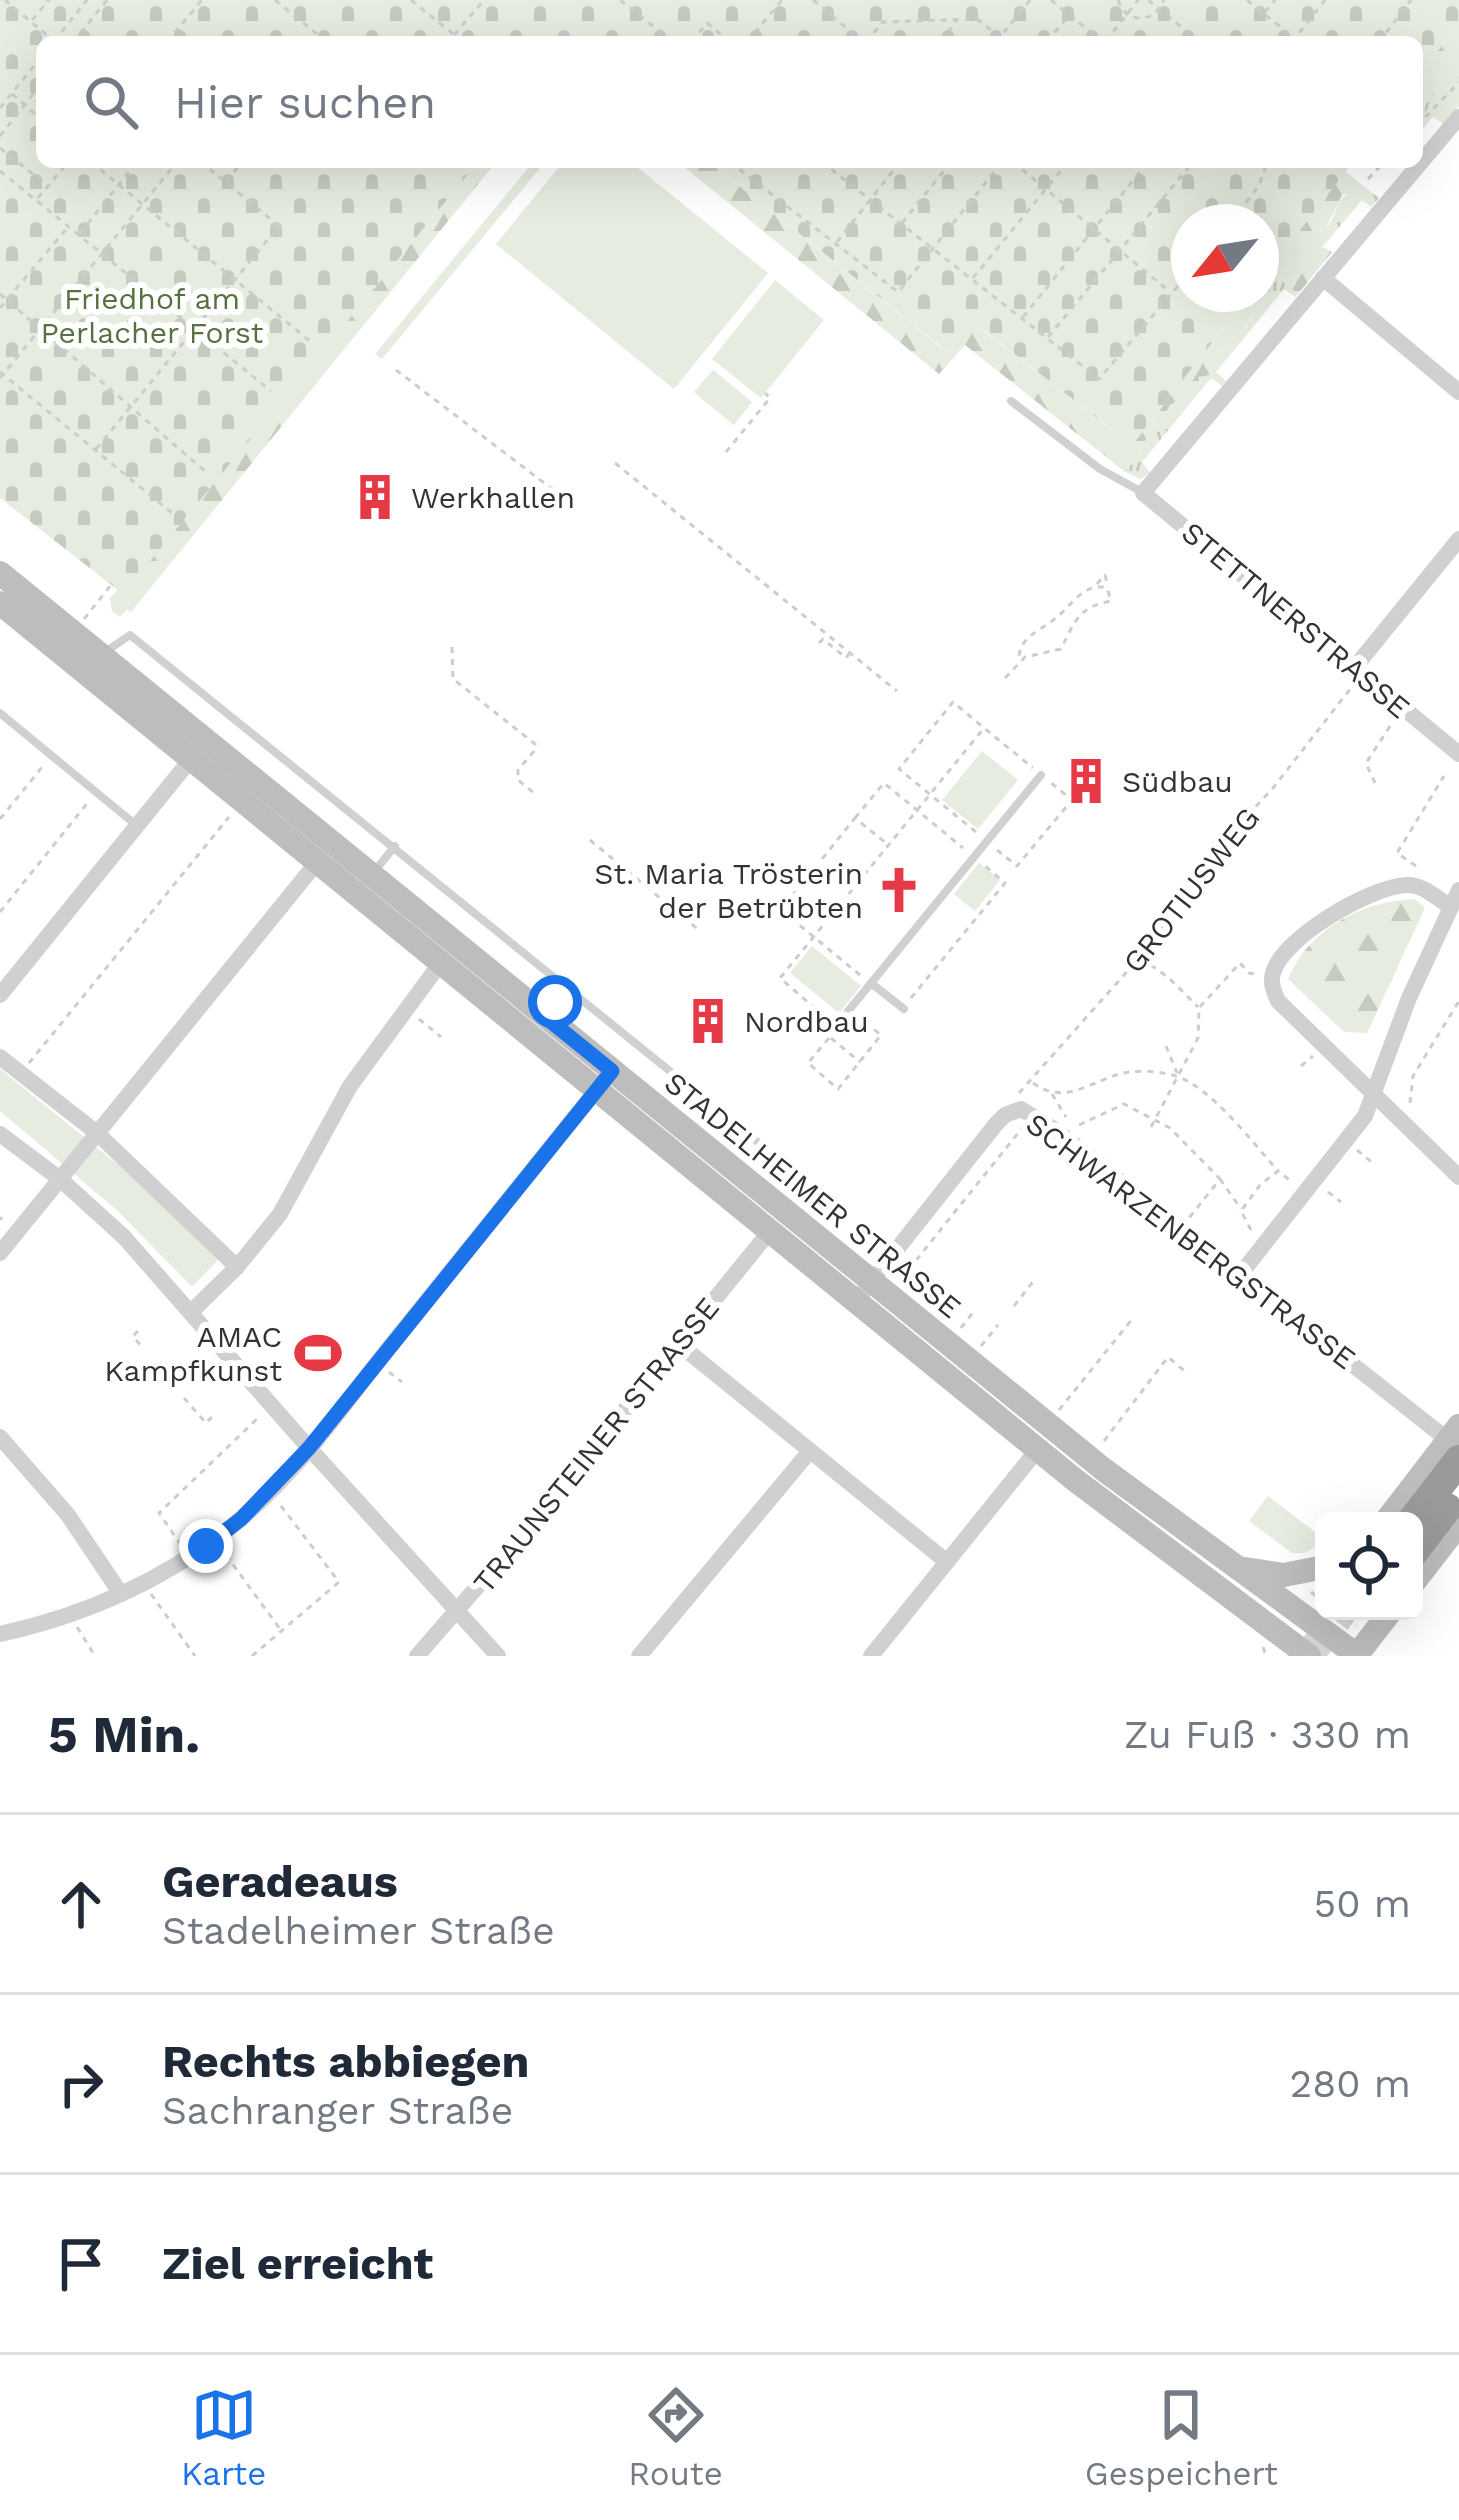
<!DOCTYPE html>
<html lang="de">
<head>
<meta charset="utf-8">
<style>
	:root { --surface:#fff; --page:#f6f6f7; --text:#1f2937; --muted:#747a83; --line:#e0e1e3; --accent:#1a73e8 }
	body { margin:0; font-family:"Work Sans",sans-serif; background:var(--page); color:var(--text) }
	.controls { position:absolute; right:36px; bottom:36px; display:grid; overflow:hidden; border-radius:18px; box-shadow:0 12px 48px #0002 }
	.controls button { width:108px; height:108px; display:grid; place-items:center; padding:0; border:0; border-bottom:3px solid var(--line); background:var(--surface); color:var(--text); font:60px sans-serif }
	.compass { position:absolute; left:1171px; top:204px; width:108px; height:108px; border-radius:50%; background:var(--surface); box-shadow:0 12px 48px #0002; rotate:240deg }
	.stop { position:absolute; width:36px; height:36px; margin:-27px; border:9px solid #1a73e8; border-radius:50%; background:#fff }
	.stop.end { background:#1a73e8; border-color:#fff; box-shadow:0 3px 12px #0008 }
	.list { margin:0; padding:0; list-style:none }
	h2 { display:flex; justify-content:space-between; align-items:center; height:156px; margin:0; padding:0 48px; font-size:51px }
	h2 small { font-size:39px; font-weight:400; color:var(--muted) }
	.list li { display:grid; grid-template-columns:78px 1fr auto; gap:36px; align-items:center; box-sizing:border-box; height:180px; padding:0 48px; border-top:3px solid var(--line) }
	.list b { display:block; font-size:45px; white-space:nowrap }
	.list p { margin:0; font-size:39px; white-space:nowrap; color:var(--muted) }
	.list em { font-size:39px; font-style:normal; color:var(--muted) }
	.icon { flex:none; width:66px; height:66px; fill:none; stroke:currentColor; stroke-width:2; stroke-linecap:round; stroke-linejoin:round }
	.map { position:relative; flex:none; width:1459px; height:1656px; overflow:hidden }
	.search { position:absolute; background:var(--surface); box-shadow:0 12px 48px #0002; left:36px; right:36px; top:36px; height:132px; display:flex; align-items:center; gap:30px; box-sizing:border-box; padding:0 42px; border-radius:18px; color:var(--muted); font-size:45px }
	.sheet { height:696px; background:var(--surface) }
	nav { display:flex; justify-content:space-around; align-items:center; box-sizing:border-box; height:168px; border-top:3px solid var(--line); background:var(--surface); font-size:33px; color:var(--muted) }
	nav a { display:grid; justify-items:center; gap:6px }
	nav .on { color:var(--accent) }
	.map>svg:first-child { display:block }
</style>
</head>
<body>
<div class="map">
<svg width="1459" height="1656" viewBox="0 0 1459 1656">
	<defs>
		<pattern id="grass-tufts" width="24" height="20" patternUnits="userSpaceOnUse" patternTransform="scale(3)"><rect width="24" height="20" fill="#e6ecdf"/><path d="M3 7l-1-3M5 7V3M7 7l1-3M15 17l-1-3M17 17v-4M19 17l1-3" fill="none" stroke="#c6cbc0"/></pattern>
		<pattern id="forest-firs" width="22" height="20" patternUnits="userSpaceOnUse" patternTransform="scale(3)"><rect width="22" height="20" fill="#e6ecdf"/><path d="M5 1l3.5 6h-7zM16 11l3.5 6h-7z" fill="#c6cbc0"/></pattern>
		<pattern id="cemetery-stones" width="16" height="16" patternUnits="userSpaceOnUse" patternTransform="scale(3)"><rect width="16" height="16" fill="#e6ecdf"/><path d="M2 7V4a2 2 0 0 1 4 0v3zM10 15v-3a2 2 0 0 1 4 0v3z" fill="#c6cbc0"/></pattern>
	</defs>
	<rect width="100%" height="100%" fill="#fff"/>
	<!-- grass -->
	<g fill="url(#grass-tufts)">
		<polygon points="1459,78 1459,106 1443,124 1433,117 1417,136 1417,125 1427,114 1424,106 1438,90 1447,90"/>
		<path d="M 1357,181 L 1379,198 L 1371,207 L 1362,200 L 1324,245 L 1318,247 L 1314,242 L 1318,227 L 1328,226 C 1341,207 1333,198 1356,191 Z"/>
		<polygon points="1279,277 1298,294 1295,297 1284,289 1216,372 1226,381 1222,386 1211,378 1142,462 1150,473 1140,479 1124,471 1138,458 1154,421 1162,418 1170,405 1198,380 1218,351 1225,350 1233,331 1246,327 1249,317 1261,311 1264,295"/>
	</g>
	<!-- forest -->
	<g fill="url(#forest-firs)">
		<polygon points="1459,23 1459,78 1447,90 1438,90 1424,106 1427,114 1417,125 1417,78"/>
		<polygon points="478,162 496,162 131,612 127,609 120,617 112,611 110,598 118,590 123,593"/>
		<polygon points="678,162 709,162 946,351 972,322 1132,445 1250,294 1261,294 1261,280 1345,171 1357,181 1359,187 1354,193 1342,195 1327,226 1318,227 1315,243 1332,252 1298,294 1278,278 1264,295 1261,312 1251,315 1243,330 1233,331 1225,350 1218,351 1208,365 1212,370 1209,375 1199,377 1198,388 1170,405 1162,419 1154,421 1138,458 1124,471 965,345 939,374"/>
		<path d="M 1415,899 L 1425,908 L 1367,1033 L 1344,1032 L 1288,979 C 1308,929 1363,901 1415,899 Z"/>
	</g>
	<!-- cemetery -->
	<g fill="url(#cemetery-stones)">
		<polygon points="0,0 1459,0 1459,23 1417,78 1417,42 42,42 42,162 478,162 123,594 0,498"/>
		<polygon points="709,162 1353,162 1261,280 1261,222 1189,222 1189,294 1250,294 1132,445 973,322 947,351"/>
	</g>
	<!-- green -->
	<g fill="#e6ecdf">
		<polygon points="533,162 545,162 382,359 375,354"/>
		<polygon points="563,162 631,162 768,273 674,389 496,244"/>
		<polygon points="775,280 824,320 761,398 712,359"/>
		<polygon points="713,370 752,402 734,425 694,392"/>
		<polygon points="982,751 1018,780 978,829 942,800"/>
		<polygon points="979,863 1000,880 975,911 954,894"/>
		<polygon points="812,946 861,986 839,1013 790,973"/>
		<polygon points="0,1069 132,1176 218,1260 192,1287 118,1211 0,1111"/>
		<polygon points="1268,1496 1324,1539 1324,1542 1304,1553 1292,1553 1249,1521"/>
	</g>
	<g fill="none" stroke-linecap="round" stroke-linejoin="round">
		<!-- highway-tunnel -->
		<polyline stroke="#d6d6d6" stroke-width="30" stroke-dasharray="30 15" stroke-linecap="butt" points="1308,1656 1343,1611"/>
		<!-- path -->
		<g stroke="#cdcdcd" stroke-width="3" stroke-dasharray="6 6" stroke-linecap="butt">
			<polyline points="5,0 55,42"/>
			<polyline points="275,0 327,42"/>
			<polyline points="411,0 463,42"/>
			<polyline points="620,0 673,42"/>
			<polyline points="813,0 863,42"/>
			<polyline points="1051,0 1103,42"/>
			<path d="M 1118,0 C 1124,17 1139,23 1155,14 L 1164,0"/>
			<polyline points="1148,0 1200,42"/>
			<polyline points="1247,0 1299,42"/>
			<polyline points="1265,12 1275,0"/>
			<polyline points="32,20 49,0"/>
			<polyline points="563,31 577,42"/>
			<polyline points="454,35 484,0"/>
			<polyline points="54,41 87,0"/>
			<polyline points="1106,41 1138,0"/>
			<polyline points="73,42 107,0"/>
			<polyline points="167,42 202,0"/>
			<polyline points="692,42 707,23 730,42"/>
			<polyline points="747,42 782,0"/>
			<polyline points="866,42 883,22 977,19 1000,37"/>
			<polyline points="941,42 956,21"/>
			<polyline points="996,42 1030,0"/>
			<polyline points="1047,42 1069,15"/>
			<polyline points="1292,42 1325,0"/>
			<polyline points="1379,42 1411,0"/>
			<polyline points="12,94 42,120"/>
			<polyline points="0,108 42,56"/>
			<polyline points="1417,126 1459,82"/>
			<polyline points="0,136 42,83"/>
			<polyline points="0,148 48,186"/>
			<polyline points="91,162 311,342"/>
			<polyline points="730,162 898,292 1002,162"/>
			<polyline points="822,162 1099,379 1189,273"/>
			<polyline points="1013,162 1170,292"/>
			<polyline points="1347,162 1350,165"/>
			<polyline points="0,171 271,391"/>
			<polyline points="1368,179 1384,162"/>
			<polyline points="226,181 242,162"/>
			<polyline points="38,198 68,162"/>
			<polyline points="1232,222 1259,185 1267,162"/>
			<polyline points="902,223 951,162"/>
			<polyline points="80,233 137,162"/>
			<polyline points="837,242 900,162"/>
			<polyline points="973,278 1068,162"/>
			<polyline points="0,294 206,472"/>
			<polyline points="0,308 68,227"/>
			<polyline points="1023,317 1148,162"/>
			<polyline points="1048,337 1193,162"/>
			<polyline points="396,370 577,508"/>
			<polyline points="0,372 172,513"/>
			<polyline points="0,378 177,162"/>
			<polyline points="96,449 279,226 201,162"/>
			<polyline points="726,452 770,398 765,393"/>
			<polyline points="615,463 897,691"/>
			<polyline points="1097,584 1105,575 1108,587"/>
			<polyline points="84,619 111,585"/>
			<polyline points="819,643 823,639 846,658 849,654"/>
			<polyline points="452,647 453,679 535,744 535,750 518,770 518,780 534,793"/>
			<path d="M 1005,678 L 1025,657 L 1061,649 C 1076,619 1079,607 1111,601 L 1107,588 C 1084,582 1073,604 1057,617 C 1040,632 1018,636 1019,661"/>
			<polyline points="1375,783 1366,763 1394,720"/>
			<polyline points="855,818 884,783 963,848"/>
			<polyline points="0,819 43,766"/>
			<polyline points="976,832 899,769 953,702 984,728"/>
			<polyline points="590,840 700,931"/>
			<polyline points="997,850 1017,866 1072,800 1050,782"/>
			<polyline points="1416,866 1397,853 1444,776"/>
			<polyline points="0,912 89,801"/>
			<polyline points="1141,958 1169,978 1198,1007"/>
			<polyline points="860,975 781,910 855,818 886,843"/>
			<polyline points="911,998 1005,883 985,866"/>
			<polyline points="825,1017 780,978 984,728 1033,768"/>
			<polyline points="419,1019 441,1037"/>
			<polyline points="829,1038 808,1063 838,1089 881,1035 858,1017"/>
			<polyline points="831,1038 860,1062"/>
			<polyline points="1166,1046 1177,1073"/>
			<polyline points="29,1063 229,817"/>
			<polyline points="1301,1066 1313,1056"/>
			<path d="M 1033,1083 C 1067,1108 1095,1077 1129,1072 C 1143,1070 1163,1072 1176,1076 C 1212,1088 1253,1143 1278,1171"/>
			<polyline points="1019,1093 1140,957 1235,829 1273,788 1351,688"/>
			<polyline points="1052,1094 1066,1117"/>
			<polyline points="1410,1103 1413,1076 1459,1001"/>
			<polyline points="1079,1125 1124,1104 1170,1128 1220,1179 1189,1218"/>
			<polyline points="1151,1127 1198,1038 1199,1008 1240,963 1249,973 1258,975"/>
			<polyline points="1357,1150 1374,1164"/>
			<polyline points="1220,1179 1241,1209"/>
			<polyline points="1328,1192 1341,1202"/>
			<polyline points="0,1220 2,1217"/>
			<polyline points="1251,1230 1241,1211 1260,1185 1278,1171 1291,1181"/>
			<polyline points="901,1279 1023,1127"/>
			<polyline points="1014,1306 1035,1279"/>
			<polyline points="938,1309 952,1292"/>
			<polyline points="961,1328 974,1311"/>
			<polyline points="138,1331 133,1336 141,1346"/>
			<polyline points="981,1346 998,1325"/>
			<polyline points="389,1372 402,1382"/>
			<polyline points="184,1398 206,1423 212,1417"/>
			<polyline points="1059,1410 1133,1318"/>
			<polyline points="1104,1441 1168,1357 1187,1373"/>
			<polyline points="181,1545 159,1513 258,1418"/>
			<polyline points="226,1555 280,1629"/>
			<polyline points="1311,1592 1324,1601"/>
			<polyline points="151,1594 195,1656"/>
			<polyline points="1337,1611 1357,1625"/>
			<polyline points="77,1627 95,1656"/>
			<polyline points="1263,1647 1266,1656"/>
			<polyline points="252,1656 339,1582 281,1506"/>
		</g>
		<!-- lane -->
		<g stroke="#d0d0d0" stroke-width="8">
			<polyline points="1011,401 1100,469 1142,492"/>
			<polyline points="105,652 130,635 796,1173"/>
			<polyline points="0,713 136,825"/>
			<polyline points="373,873 395,846"/>
			<polyline points="871,983 904,1009"/>
			<polyline points="546,1014 568,987"/>
			<polyline points="836,1026 1041,775"/>
		</g>
		<!-- street -->
		<g stroke="#d0d0d0" stroke-width="16">
			<polyline points="1459,117 1143,493 1459,754"/>
			<polyline points="1323,278 1459,392"/>
			<polyline points="1355,667 1459,539"/>
			<path d="M 1449,906 C 1437,898 1422,884 1407,885 C 1371,886 1282,938 1273,973 C 1270,983 1274,992 1278,1001 L 1459,1177"/>
			<polyline points="0,995 191,759"/>
			<polyline points="0,1057 97,1133 237,1267 192,1311"/>
			<polyline points="0,1134 60,1179 124,1237 309,1448 498,1656"/>
			<polyline points="0,1253 318,861"/>
			<polyline points="237,1267 280,1214 350,1086 442,961"/>
			<polyline points="1239,1276 1365,1116 1409,998 1459,890"/>
			<polyline points="856,1301 996,1124 1005,1115 1021,1109 1057,1131 1448,1440"/>
			<polyline points="680,1345 947,1562"/>
			<polyline points="0,1437 68,1515 121,1594"/>
			<path d="M 0,1634 C 86,1615 169,1578 238,1521 C 296,1474 341,1408 388,1349 C 463,1257 537,1164 612,1071"/>
			<polyline points="417,1656 544,1510 770,1231"/>
			<polyline points="639,1656 810,1451"/>
			<polyline points="871,1656 1038,1449"/>
		</g>
		<!-- secondary -->
		<g stroke="#bdbdbd" stroke-width="24">
			<polyline points="0,573 1103,1469 1358,1656"/>
			<polyline points="0,603 1075,1480 1309,1656"/>
			<polyline points="1386,1521 1459,1426"/>
			<polyline points="1238,1568 1284,1575 1324,1567"/>
			<polyline points="1414,1582 1459,1524"/>
			<polyline points="1356,1656 1391,1611"/>
		</g>
		<!-- highway -->
		<g stroke="#9a9a9a" stroke-width="30">
			<polyline points="1412,1521 1459,1460"/>
			<polyline points="1414,1551 1447,1508"/>
		</g>
	</g>
	<g fill="none" stroke-linecap="round" stroke-linejoin="round">
		<!-- route -->
		<polyline stroke="#1a73e8" stroke-width="15" points="206,1546 241,1519 309,1448 612,1071 544,1016 555,1002"/>
	</g>
	<!-- icons -->
	<defs>
		<symbol id="building-bare" viewBox="-9 -9 18 18"><path d="M-4-6H4V6H1V3H-1V6H-4ZM-2.5-4.3h1.7v1.8h-1.7ZM.8-4.3h1.7v1.8H.8ZM-2.5-1h1.7V.8h-1.7ZM.8-1h1.7V.8H.8Z" fill="#e63946" stroke="#fff" stroke-width="2.5" paint-order="stroke"/></symbol>
		<symbol id="church-bare" viewBox="-9 -9 18 18"><path d="M-1.2-6h2.4v3.5h3.3v2.4h-3.3V6h-2.4V-.1h-3.3v-2.4h3.3Z" fill="#e63946" stroke="#fff" stroke-width="2.5" paint-order="stroke"/></symbol>
		<symbol id="stadium-bare" viewBox="-9 -9 18 18"><path d="M0-5a6.5 5 0 1 0 0 10a6.5 5 0 1 0 0-10ZM-3.5-1.8h7v3.6h-7Z" fill="#e63946" stroke="#fff" stroke-width="2.5" paint-order="stroke"/></symbol>
	</defs>
	<g fill-rule="evenodd">
		<use href="#building-bare" x="342" y="464" width="66" height="66"/>
		<use href="#building-bare" x="1053" y="748" width="66" height="66"/>
		<use href="#church-bare" x="866" y="857" width="66" height="66"/>
		<use href="#building-bare" x="675" y="988" width="66" height="66"/>
		<use href="#stadium-bare" x="285" y="1320" width="66" height="66"/>
	</g>
	<g text-anchor="middle" dominant-baseline="central" stroke-width="12" stroke-linejoin="round" paint-order="stroke">
		<!-- park labels -->
		<g font-size="30" fill="#56703f" stroke="#fff">
			<text x="152" y="298">Friedhof am<tspan x="152" dy="34">Perlacher Forst</tspan></text>
		</g>
		<!-- poi labels -->
		<g font-size="30" fill="#333" stroke="#fff" text-anchor="start">
			<text x="411" y="497">Werkhallen</text>
			<text x="1122" y="781">Südbau</text>
			<text x="863" y="873" text-anchor="end">St. Maria Trösterin<tspan x="863" dy="34">der Betrübten</tspan></text>
			<text x="744" y="1021">Nordbau</text>
			<text x="282" y="1336" text-anchor="end">AMAC<tspan x="282" dy="34">Kampfkunst</tspan></text>
		</g>
		<!-- street labels -->
		<g font-size="30" fill="#333" stroke="#fff">
			<text transform="translate(1296 620) rotate(40)">STETTNERSTRASSE</text>
			<text transform="translate(1191 890) rotate(-52)">GROTIUSWEG</text>
			<text transform="translate(813 1195) rotate(39)">STADELHEIMER STRASSE</text>
			<text transform="translate(1191 1241) rotate(37)">SCHWARZENBERGSTRASSE</text>
			<text transform="translate(596 1445) rotate(-51)">TRAUNSTEINER STRASSE</text>
		</g>
	</g>
</svg>
<div class="controls">
<button><svg class="icon" aria-label="locate" viewBox="0 0 24 24"><circle cx="12" cy="12" r="6"/><path d="M12 2v4M12 18v4M2 12h4M18 12h4"/></svg></button>
</div>
<svg class="compass" viewBox="-18 -18 36 36"><path d="M0-13l5 13h-10z" fill="#e53935"/><path d="M0 13l5-13h-10z" fill="#747a83"/></svg>
<div class="stop" style="left:555px;top:1002px"></div>
<div class="stop end" style="left:206px;top:1546px"></div>
<div class="search"><svg class="icon" aria-label="search" viewBox="0 0 24 24"><circle cx="10" cy="10" r="6"/><path d="M15 15l6 6"/></svg>Hier suchen</div>
</div>
<section class="sheet">
<h2>5 Min.<small>Zu Fuß · 330 m</small></h2>
<ul class="list">
<li><svg class="icon" aria-label="ahead" viewBox="0 0 24 24"><path d="M12 20V5M6 11l6-6 6 6"/></svg><div><b>Geradeaus</b><p>Stadelheimer Straße</p></div><em>50 m</em></li>
<li><svg class="icon" aria-label="right" viewBox="0 0 24 24"><path d="M7 20v-9h11M14 6l5 5-5 5"/></svg><div><b>Rechts abbiegen</b><p>Sachranger Straße</p></div><em>280 m</em></li>
<li><svg class="icon" aria-label="arrive" viewBox="0 0 24 24"><path d="M6 21V4h12l-3 4 3 4H6"/></svg><div><b>Ziel erreicht</b></div></li>
</ul>
</section>
<nav>
<a class="on"><svg class="icon" aria-label="map" viewBox="0 0 24 24"><path d="M3 6l6-2 6 2 6-2v14l-6 2-6-2-6 2zM9 4v14M15 6v14"/></svg>Karte</a>
<a><svg class="icon" aria-label="directions" viewBox="0 0 24 24"><path d="M12 3l9 9-9 9-9-9zM9 14v-3h6M13 9l2 2-2 2"/></svg>Route</a>
<a><svg class="icon" aria-label="saved" viewBox="0 0 24 24"><path d="M7 4h10v16l-5-4-5 4z"/></svg>Gespeichert</a>
</nav>
</body>
</html>
